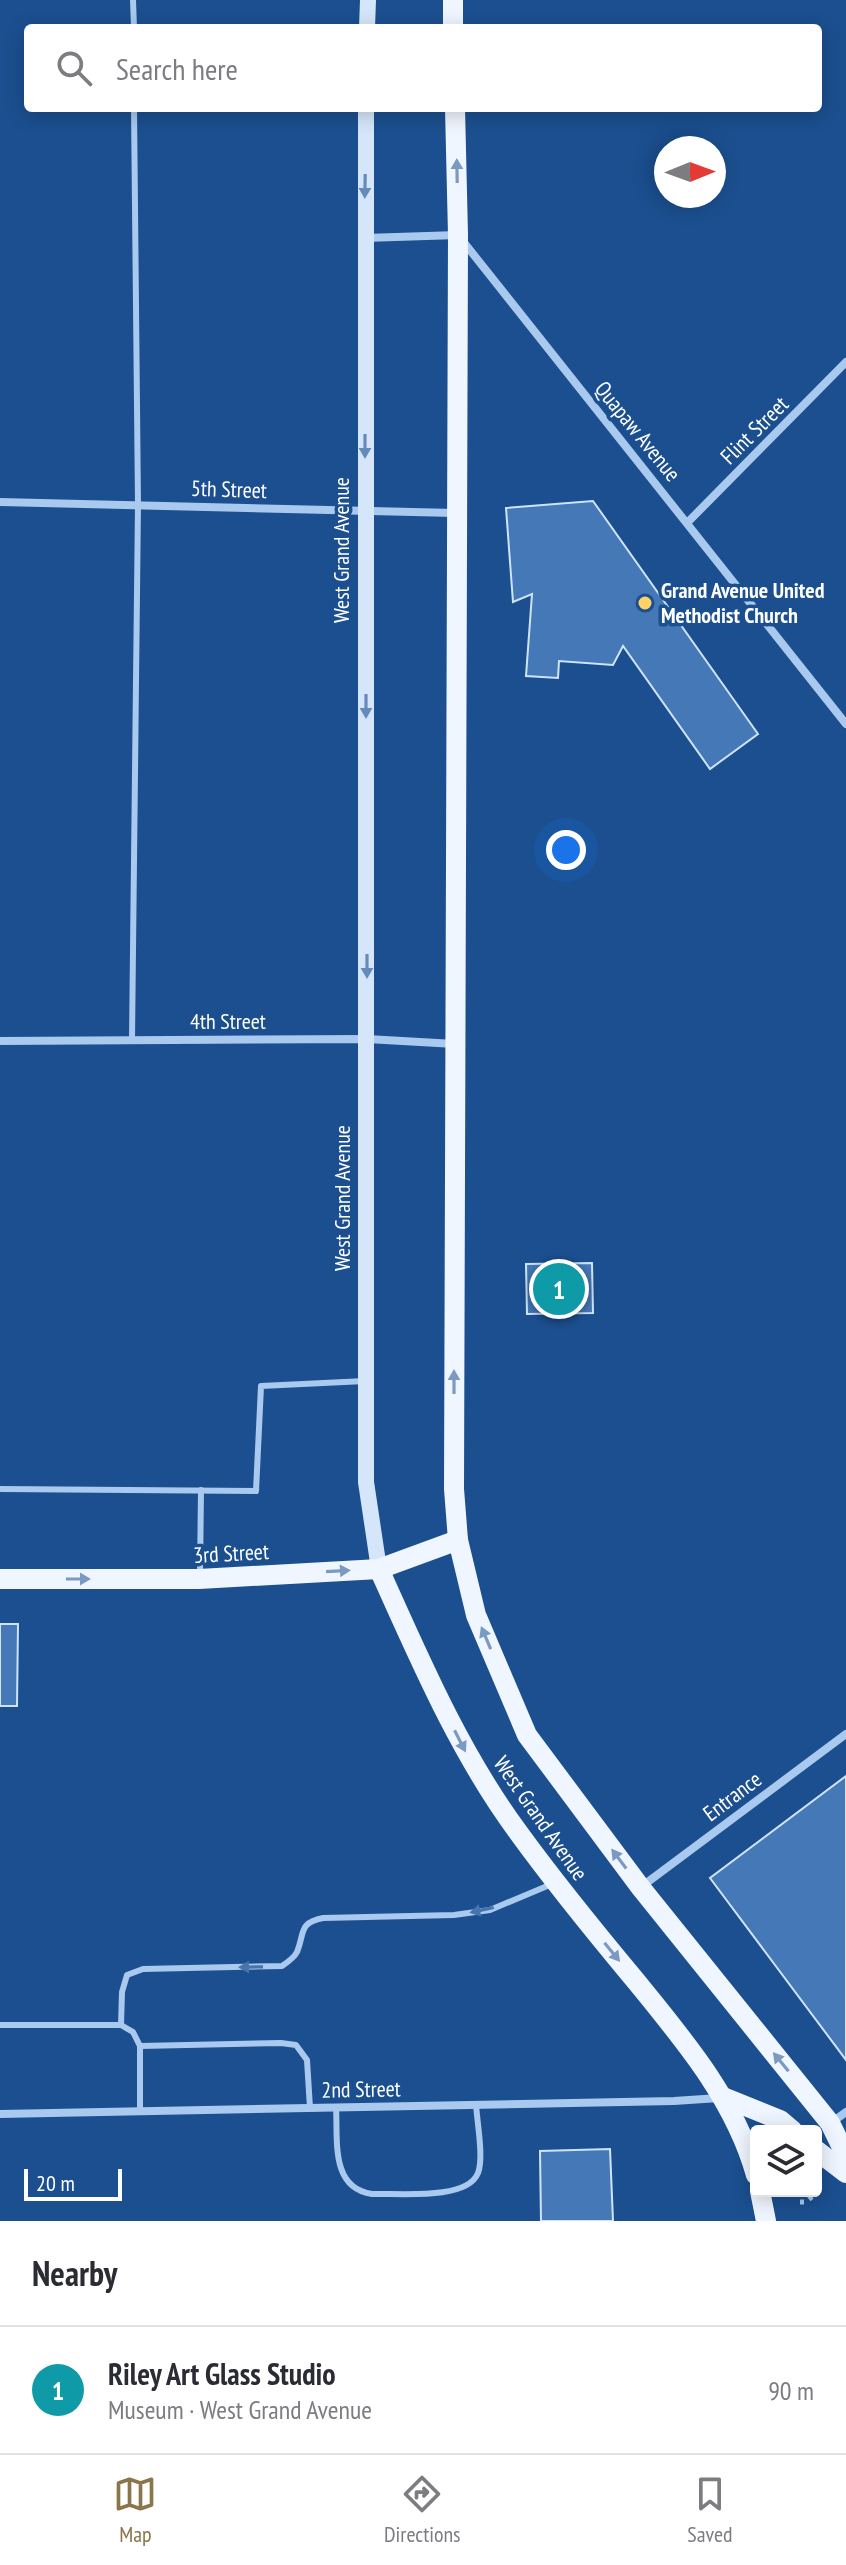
<!DOCTYPE html>
<html lang="en">
<head>
<meta charset="utf-8">
<style>
	:root { --surface:#fff; --page:#f2f2f3; --text:#2b2b33; --muted:#7c7c81; --line:#e1e1e2; --accent:#8a764a }
	body { margin:0; font-family:"PT Sans Narrow",sans-serif; background:var(--page); color:var(--text) }
	.controls { position:absolute; right:24px; bottom:24px; display:grid; overflow:hidden; border-radius:8px; box-shadow:0 4px 20px #0003 }
	.controls button { width:72px; height:72px; display:grid; place-items:center; padding:0; border:0; border-bottom:2px solid var(--line); background:var(--surface); color:var(--text); font:40px sans-serif }
	.compass { position:absolute; left:654px; top:136px; width:72px; height:72px; border-radius:50%; background:var(--surface); box-shadow:0 4px 20px #0003; rotate:89deg }
	.scale { position:absolute; left:24px; bottom:20px; width:98px; box-sizing:border-box; padding-left:8px; border:4px solid #fff; border-top:0; font-size:22px; line-height:28px; white-space:nowrap; color:#fff; -webkit-text-stroke:6px #1b4f8f; paint-order:stroke }
	.you { position:absolute; left:566px; top:850px; width:28px; height:28px; margin:-20px; border:6px solid #fff; border-radius:50%; background:#1a73e8; box-shadow:0 0 0 12px #1a73e833 }
	.badge { display:grid; place-items:center; width:52px; height:52px; border-radius:50%; background:var(--accent); color:#fff; font-size:26px; font-weight:700 }
	.pin { position:absolute; translate:-50% -50%; border:4px solid #fff; box-shadow:0 2px 8px #0006 }
	.list { margin:0; padding:0; list-style:none }
	h2 { display:flex; justify-content:space-between; align-items:center; height:104px; margin:0; padding:0 32px; font-size:34px }
	h2 small { font-size:26px; font-weight:400; color:var(--muted) }
	.list li { display:grid; grid-template-columns:52px 1fr auto; gap:24px; align-items:center; box-sizing:border-box; height:128px; padding:0 32px; border-top:2px solid var(--line) }
	.list b { display:block; font-size:30px; white-space:nowrap }
	.list p { margin:0; font-size:26px; white-space:nowrap; color:var(--muted) }
	.list em { font-size:26px; font-style:normal; color:var(--muted) }
	.icon { flex:none; width:44px; height:44px; fill:none; stroke:currentColor; stroke-width:2; stroke-linecap:round; stroke-linejoin:round }
	.map { position:relative; flex:none; width:846px; height:2221px; overflow:hidden }
	.search { position:absolute; background:var(--surface); box-shadow:0 4px 20px #0003; left:24px; right:24px; top:24px; height:88px; display:flex; align-items:center; gap:20px; box-sizing:border-box; padding:0 28px; border-radius:8px; color:var(--muted); font-size:30px }
	.sheet { height:232px; background:var(--surface) }
	nav { display:flex; justify-content:space-around; align-items:center; box-sizing:border-box; height:112px; border-top:2px solid var(--line); background:var(--surface); font-size:22px; color:var(--muted) }
	nav a { display:grid; justify-items:center; gap:4px }
	nav .on { color:var(--accent) }
	.map>svg:first-child { display:block }
</style>
</head>
<body>
<div class="map">
<svg width="846" height="2221" viewBox="0 0 846 2221">
	<rect width="100%" height="100%" fill="#1b4f8f"/>
	<!-- building -->
	<g fill="#4478b7" stroke="#cfe3fa" stroke-width="2">
		<polygon points="593,501 758,734 710,769 623,646 613,665 559,661 558,678 526,676 532,594 513,602 506,508"/>
		<polygon points="592,1263 593,1313 527,1314 526,1264"/>
		<polygon points="0,1624 18,1624 17,1706 0,1706"/>
		<polygon points="846,1776 846,2060 710,1878"/>
		<polygon points="610,2149 613,2221 541,2221 540,2151"/>
	</g>
	<g fill="none" stroke-linecap="round" stroke-linejoin="round">
		<!-- path -->
		<polyline stroke="#a9c9ee" stroke-width="5" stroke-dasharray="4 6" stroke-linecap="butt" points="800,2202 806,2202 816,2193"/>
		<!-- lane -->
		<g stroke="#a9c9ee" stroke-width="6">
			<polyline points="133,0 134,28"/>
			<polyline points="132,1040 138,504 134,108"/>
			<polyline points="0,1489 256,1491 261,1386 365,1381"/>
			<polyline points="200,1574 201,1490"/>
			<polyline points="0,2025 121,2025 133,2032 140,2046 140,2112"/>
			<path d="M 121,2025 L 122,1992 L 127,1975 L 143,1969 L 282,1966 C 288,1962 294,1958 297,1952 C 305,1933 298,1923 323,1918 L 454,1915 L 490,1910 L 552,1884"/>
			<polyline points="140,2046 281,2043 296,2045 307,2060 310,2108"/>
			<path d="M 336,2107 C 338,2140 330,2188 372,2194 C 397,2193 467,2201 478,2173 C 484,2158 477,2122 476,2104"/>
		</g>
		<!-- street -->
		<g stroke="#a9c9ee" stroke-width="8">
			<polyline points="365,238 458,235 846,724"/>
			<polyline points="0,502 455,513"/>
			<polyline points="688,522 846,362"/>
			<polyline points="0,1041 367,1039 455,1044"/>
			<polyline points="641,1887 846,1734"/>
			<polyline points="0,2114 674,2101 719,2098"/>
			<polyline points="831,2123 846,2112"/>
		</g>
		<!-- secondary -->
		<g stroke="#d6e6fa" stroke-width="16">
			<polyline points="367,28 368,0"/>
			<polyline points="366,108 366,1482 379,1569"/>
		</g>
		<!-- primary -->
		<g stroke="#f0f6ff" stroke-width="20">
			<polyline points="453,0 453,28"/>
			<polyline points="455,108 458,235 454,1489 458,1540 476,1615 527,1735 641,1888 830,2123 846,2156"/>
			<path d="M 379,1569 C 420,1660 459,1752 518,1832 C 555,1883 595,1932 635,1980 C 684,2040 735,2100 756,2175"/>
			<polyline points="0,1579 199,1579 379,1569 458,1540"/>
			<polyline points="723,2097 780,2120 793,2131"/>
			<polyline points="816,2150 846,2173"/>
			<polyline points="760,2191 766,2221"/>
		</g>
	</g>
	<!-- one-way arrows -->
	<defs><path id="oneway-solid" d="M-6-.8H1V-3.2L6.5 0L1 3.2V.8H-6Z" transform="scale(2)"/></defs>
	<g fill="#7b9ac1">
		<use href="#oneway-solid" transform="translate(457 171) rotate(-91)"/>
		<use href="#oneway-solid" transform="translate(454 1382) rotate(-90)"/>
		<use href="#oneway-solid" transform="translate(338 1571) rotate(-3)"/>
		<use href="#oneway-solid" transform="translate(78 1579)"/>
		<use href="#oneway-solid" transform="translate(486 1638) rotate(-113)"/>
		<use href="#oneway-solid" transform="translate(460 1741) rotate(63)"/>
		<use href="#oneway-solid" transform="translate(619 1859) rotate(-127)"/>
		<use href="#oneway-solid" transform="translate(612 1952) rotate(51)"/>
		<use href="#oneway-solid" transform="translate(781 2062) rotate(-129)"/>
	</g>
	<g fill="#668bba">
		<use href="#oneway-solid" transform="translate(365 186) rotate(91)"/>
		<use href="#oneway-solid" transform="translate(365 446) rotate(90)"/>
		<use href="#oneway-solid" transform="translate(366 706) rotate(90)"/>
		<use href="#oneway-solid" transform="translate(367 966) rotate(90)"/>
	</g>
	<g fill="#4674ac">
		<use href="#oneway-solid" transform="translate(482 1910) rotate(168)"/>
		<use href="#oneway-solid" transform="translate(251 1967) rotate(179)"/>
	</g>
	<!-- markers -->
	<circle fill="#ffd166" stroke="#1b4f8f" stroke-width="3" cx="645" cy="603" r="8"/>
	<g text-anchor="middle" dominant-baseline="central" stroke-width="7" stroke-linejoin="round" paint-order="stroke">
		<!-- street labels -->
		<g font-size="22" fill="#fff" stroke="#1b4f8f">
			<text transform="translate(754 430) rotate(-45)">Flint Street</text>
			<text transform="translate(638 431) rotate(51)">Quapaw Avenue</text>
			<text transform="translate(229 489) rotate(2)">5th Street</text>
			<text transform="translate(341 550) rotate(-90)">West Grand Avenue</text>
			<text x="228" y="1021">4th Street</text>
			<text transform="translate(342 1198) rotate(-90)">West Grand Avenue</text>
			<text transform="translate(231 1553) rotate(-3)">3rd Street</text>
			<text transform="translate(732 1796) rotate(-37)">Entrance</text>
			<text transform="translate(541 1818) rotate(55)">West Grand Avenue</text>
			<text transform="translate(361 2089) rotate(-1)">2nd Street</text>
		</g>
		<!-- poi labels -->
		<g font-size="22" font-weight="bold" fill="#fff" stroke="#1b4f8f" text-anchor="start">
			<text x="661" y="590">Grand Avenue United<tspan x="661" dy="25">Methodist Church</tspan></text>
		</g>
	</g>
</svg>
<div class="controls">
<button><svg class="icon" aria-label="layers" viewBox="0 0 24 24"><path d="M12 4l9 5-9 5-9-5zM3 14l9 5 9-5"/></svg></button>
</div>
<svg class="compass" viewBox="-18 -18 36 36"><path d="M0-13l5 13h-10z" fill="#e53935"/><path d="M0 13l5-13h-10z" fill="#7c7c81"/></svg>
<div class="scale">20 m</div>
<div class="you"></div>
<div class="pin badge" style="left:559px;top:1289px;background:#0f9aa8">1</div>
<div class="search"><svg class="icon" aria-label="search" viewBox="0 0 24 24"><circle cx="10" cy="10" r="6"/><path d="M15 15l6 6"/></svg>Search here</div>
</div>
<section class="sheet">
<h2>Nearby<small></small></h2>
<ul class="list">
<li><span class="badge" style="background:#0f9aa8">1</span><div><b>Riley Art Glass Studio</b><p>Museum · West Grand Avenue</p></div><em>90 m</em></li>
</ul>
</section>
<nav>
<a class="on"><svg class="icon" aria-label="map" viewBox="0 0 24 24"><path d="M3 6l6-2 6 2 6-2v14l-6 2-6-2-6 2zM9 4v14M15 6v14"/></svg>Map</a>
<a><svg class="icon" aria-label="directions" viewBox="0 0 24 24"><path d="M12 3l9 9-9 9-9-9zM9 14v-3h6M13 9l2 2-2 2"/></svg>Directions</a>
<a><svg class="icon" aria-label="saved" viewBox="0 0 24 24"><path d="M7 4h10v16l-5-4-5 4z"/></svg>Saved</a>
</nav>
</body>
</html>
